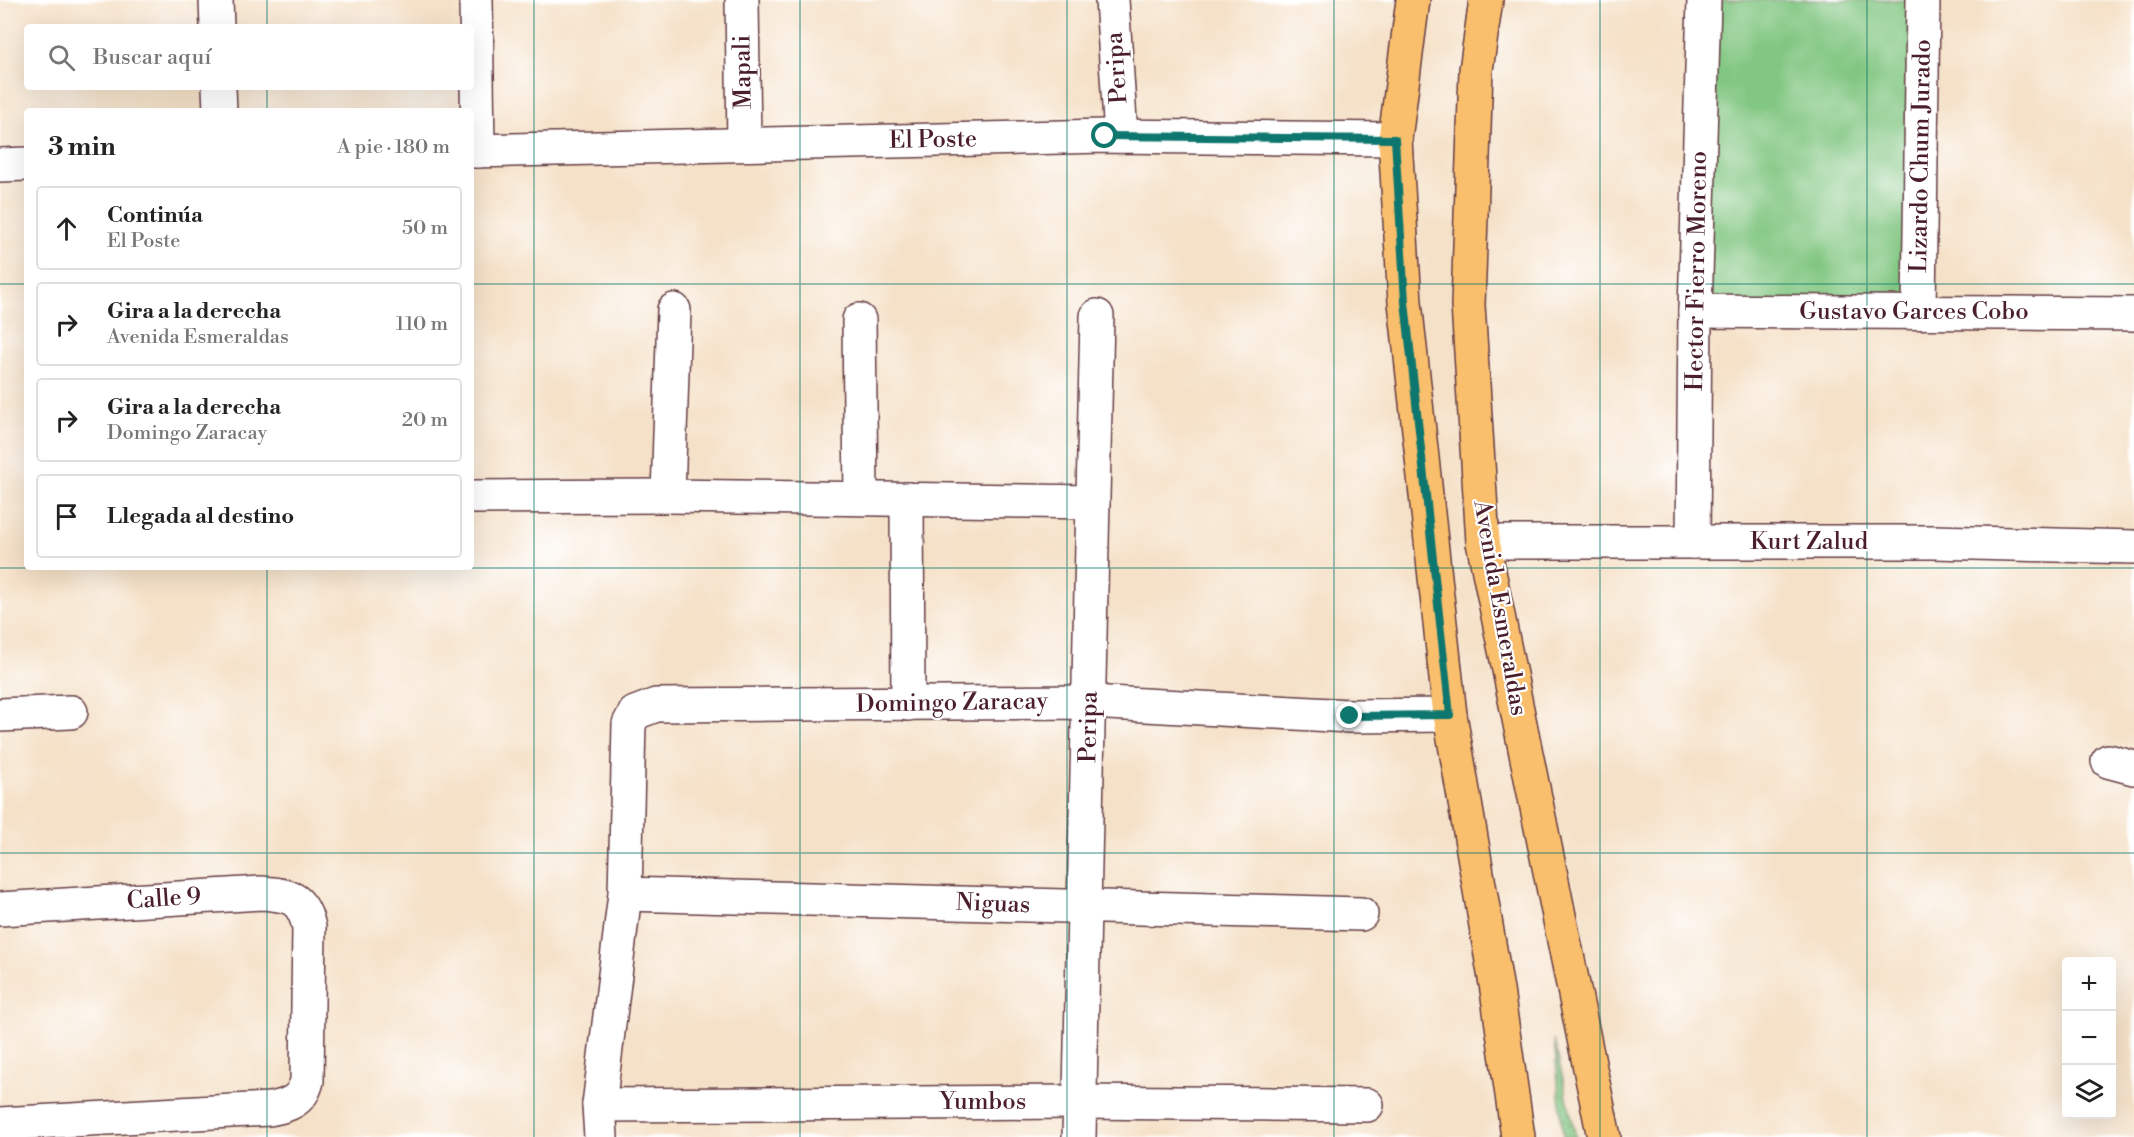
<!DOCTYPE html>
<html lang="es">
<head>
<meta charset="utf-8">
<style>
	:root { --surface:#fff; --page:#f6f6f6; --text:#222; --muted:#767676; --line:#e0e0e0 }
	body { margin:0; font-family:"Libre Bodoni",serif; background:var(--page); color:var(--text) }
	.controls { position:absolute; right:18px; bottom:18px; display:grid; overflow:hidden; border-radius:6px; box-shadow:0 6px 24px #0002 }
	.controls button { width:54px; height:54px; display:grid; place-items:center; padding:0; border:0; border-bottom:2px solid var(--line); background:var(--surface); color:var(--text); font:30px sans-serif }
	.stop { position:absolute; width:18px; height:18px; margin:-14px; border:4px solid #0f766e; border-radius:50%; background:#fff }
	.stop.end { background:#0f766e; border-color:#fff; box-shadow:0 2px 6px #0008 }
	.list { margin:0; padding:0; list-style:none }
	h2 { display:flex; justify-content:space-between; align-items:center; height:78px; margin:0; padding:0 24px; font-size:26px }
	h2 small { font-size:20px; font-weight:400; color:var(--muted) }
	.list li { display:grid; grid-template-columns:39px 1fr auto; gap:18px; align-items:center; box-sizing:border-box; height:84px; margin:0 12px 12px; padding:0 12px; border:2px solid var(--line); border-radius:6px }
	.list b { display:block; font-size:22px; white-space:nowrap }
	.list p { margin:0; font-size:20px; white-space:nowrap; color:var(--muted) }
	.list em { font-size:20px; font-style:normal; color:var(--muted) }
	.icon { flex:none; width:33px; height:33px; fill:none; stroke:currentColor; stroke-width:2; stroke-linecap:round; stroke-linejoin:round }
	.map { position:relative; flex:none; width:2134px; height:1137px; overflow:hidden }
	.search { position:absolute; background:var(--surface); box-shadow:0 6px 24px #0002; left:24px; top:24px; width:450px; height:66px; display:flex; align-items:center; gap:15px; box-sizing:border-box; padding:0 21px; border-radius:6px; color:var(--muted); font-size:22px }
	.panel { position:absolute; background:var(--surface); box-shadow:0 6px 24px #0002; left:24px; top:108px; width:450px; height:462px; border-radius:6px }
	.map>svg:first-child { display:block }
</style>
</head>
<body>
<div class="map">
<svg width="2134" height="1137" viewBox="0 0 2134 1137">
	<defs>
		<pattern id="park-dots" width="8" height="8" patternUnits="userSpaceOnUse" patternTransform="scale(1.5)"><rect width="8" height="8" fill="#81c681"/><path d="M2 2h.1M6 6h.1" fill="none" stroke="#6ca06a" stroke-width="1.8" stroke-linecap="round"/></pattern>
	</defs>
	<rect width="100%" height="100%" fill="#fff"/>
	<filter id="ink" filterUnits="userSpaceOnUse"><feTurbulence type="fractalNoise" baseFrequency=".0167" numOctaves="2"/><feDisplacementMap in="SourceGraphic" scale="12" xChannelSelector="R" yChannelSelector="G"/><feConvolveMatrix kernelMatrix="1 2 1 2 8 2 1 2 1" color-interpolation-filters="sRGB"/></filter>
	<filter id="wash" filterUnits="userSpaceOnUse"><feTurbulence type="fractalNoise" baseFrequency=".008" numOctaves="4" result="noise"/><feDisplacementMap in="SourceGraphic" scale="24" xChannelSelector="R" yChannelSelector="G"/><feGaussianBlur stdDeviation="1.35" result="paint"/><feColorMatrix in="noise" values="0 0 0 0 0 0 0 0 0 0 0 0 0 0 0 0 0 1.4 0 .05"/><feComposite in="paint" operator="in"/></filter>
	<g filter="url(#wash)">
		<rect width="100%" height="100%" fill="#f5e1c8"/>
		<!-- grass -->
		<polygon fill="#81c681" stroke="#667256" stroke-width="1.5" points="1704,0 1921,0 1914,306 1695,311"/>
		<!-- park -->
		<polygon fill="url(#park-dots)" stroke="#667256" stroke-width="1.5" points="1554,1040 1576,1137 1563,1137"/>
	</g>
	<g filter="url(#ink)">
		<g fill="none" stroke-linecap="round" stroke-linejoin="round">
			<defs>
				<g id="minor">
					<polyline points="216,0 217,27"/>
					<polyline points="476,0 478,151"/>
					<polyline points="742,0 744,144"/>
					<polyline points="1112,0 1121,136"/>
					<polyline points="219,87 220,111"/>
					<polyline points="471,151 1105,136 1395,139"/>
					<polyline points="0,165 27,164"/>
					<polyline points="1695,311 2134,314"/>
					<polyline points="1919,311 1923,0"/>
					<polyline points="859,320 861,498"/>
					<polyline points="668,496 674,310"/>
					<polyline points="471,497 668,496 1093,502"/>
					<polyline points="907,499 908,704"/>
					<polyline points="1483,542 1933,542 2134,547"/>
					<polyline points="1693,542 1695,311 1704,0"/>
					<polyline points="0,715 71,712"/>
					<polyline points="2108,761 2134,768"/>
					<polyline points="625,894 1361,914"/>
					<path d="M 0,909 L 261,893 C 290,895 302,897 309,927 L 307,1081 C 302,1101 288,1106 269,1109 L 0,1124"/>
					<polyline points="599,1105 1079,1102 1367,1105"/>
					<polyline points="601,1137 599,1105 625,894 629,724 635,713 656,705 1089,702 1350,716 1450,715"/>
					<polyline points="1079,1137 1097,316"/>
				</g>
				<g id="major">
					<polyline points="1413,0 1395,139 1405,302 1450,715 1497,990 1518,1137"/>
					<polyline points="1486,0 1476,70 1468,305 1483,542 1604,1137"/>
				</g>
			</defs>
			<!-- minor casing -->
			<use href="#minor" stroke="#643c43" stroke-width="36"/>
			<!-- major casing -->
			<use href="#major" stroke="#643c43" stroke-width="36"/>
			<!-- minor -->
			<use href="#minor" stroke="#fff" stroke-width="33"/>
			<!-- major -->
			<use href="#major" stroke="#f9bf6d" stroke-width="33"/>
		</g>
	</g>
	<g fill="none" stroke-linecap="round" stroke-linejoin="round" filter="url(#ink)">
		<!-- route -->
		<polyline stroke="#0f766e" stroke-width="8" points="1105,136 1395,139 1405,302 1450,715 1350,716"/>
	</g>
	<!-- grid -->
	<path fill="none" stroke="#0f766e" stroke-width="1.5" stroke-opacity="0.55" d="M 267,0 L 267,27M 534,0 L 534,1137M 800,0 L 800,1137M 1067,0 L 1067,1137M 1334,0 L 1334,1137M 1600,0 L 1600,1137M 1867,0 L 1867,1137M 267,87 L 267,111M 0,284 L 27,284M 471,284 L 2134,284M 267,567 L 267,1137M 0,568 L 2134,568M 0,853 L 2134,853"/>
	<g text-anchor="middle" dominant-baseline="central" stroke-width="4.5" stroke-linejoin="round" paint-order="stroke">
		<!-- street labels -->
		<g font-size="24" fill="#4a1f2b" stroke="#fff">
			<text transform="translate(1117 68) rotate(-94)">Peripa</text>
			<text transform="translate(743 72) rotate(-91)">Mapali</text>
			<text transform="translate(933 140) rotate(-1)">El Poste</text>
			<text transform="translate(1921 156) rotate(-89)">Lizardo Chum Jurado</text>
			<text transform="translate(1697 271) rotate(-89)">Hector Fierro Moreno</text>
			<text x="1914" y="312">Gustavo Garces Cobo</text>
			<text x="1809" y="542">Kurt Zalud</text>
			<text transform="translate(1500 608) rotate(80)">Avenida Esmeraldas</text>
			<text transform="translate(952 703) rotate(-1)">Domingo Zaracay</text>
			<text transform="translate(1089 727) rotate(-89)">Peripa</text>
			<text transform="translate(164 899) rotate(-4)">Calle 9</text>
			<text transform="translate(993 904) rotate(2)">Niguas</text>
			<text x="983" y="1102">Yumbos</text>
		</g>
	</g>
</svg>
<div class="controls">
<button>+</button>
<button>−</button>
<button><svg class="icon" aria-label="layers" viewBox="0 0 24 24"><path d="M12 4l9 5-9 5-9-5zM3 14l9 5 9-5"/></svg></button>
</div>
<div class="stop" style="left:1105px;top:136px"></div>
<div class="stop end" style="left:1350px;top:716px"></div>
<div class="search"><svg class="icon" aria-label="search" viewBox="0 0 24 24"><circle cx="10" cy="10" r="6"/><path d="M15 15l6 6"/></svg>Buscar aquí</div>
<section class="panel">
<h2>3 min<small>A pie · 180 m</small></h2>
<ul class="list">
<li><svg class="icon" aria-label="ahead" viewBox="0 0 24 24"><path d="M12 20V5M6 11l6-6 6 6"/></svg><div><b>Continúa</b><p>El Poste</p></div><em>50 m</em></li>
<li><svg class="icon" aria-label="right" viewBox="0 0 24 24"><path d="M7 20v-9h11M14 6l5 5-5 5"/></svg><div><b>Gira a la derecha</b><p>Avenida Esmeraldas</p></div><em>110 m</em></li>
<li><svg class="icon" aria-label="right" viewBox="0 0 24 24"><path d="M7 20v-9h11M14 6l5 5-5 5"/></svg><div><b>Gira a la derecha</b><p>Domingo Zaracay</p></div><em>20 m</em></li>
<li><svg class="icon" aria-label="arrive" viewBox="0 0 24 24"><path d="M6 21V4h12l-3 4 3 4H6"/></svg><div><b>Llegada al destino</b></div></li>
</ul>
</section>
</div>
</body>
</html>
